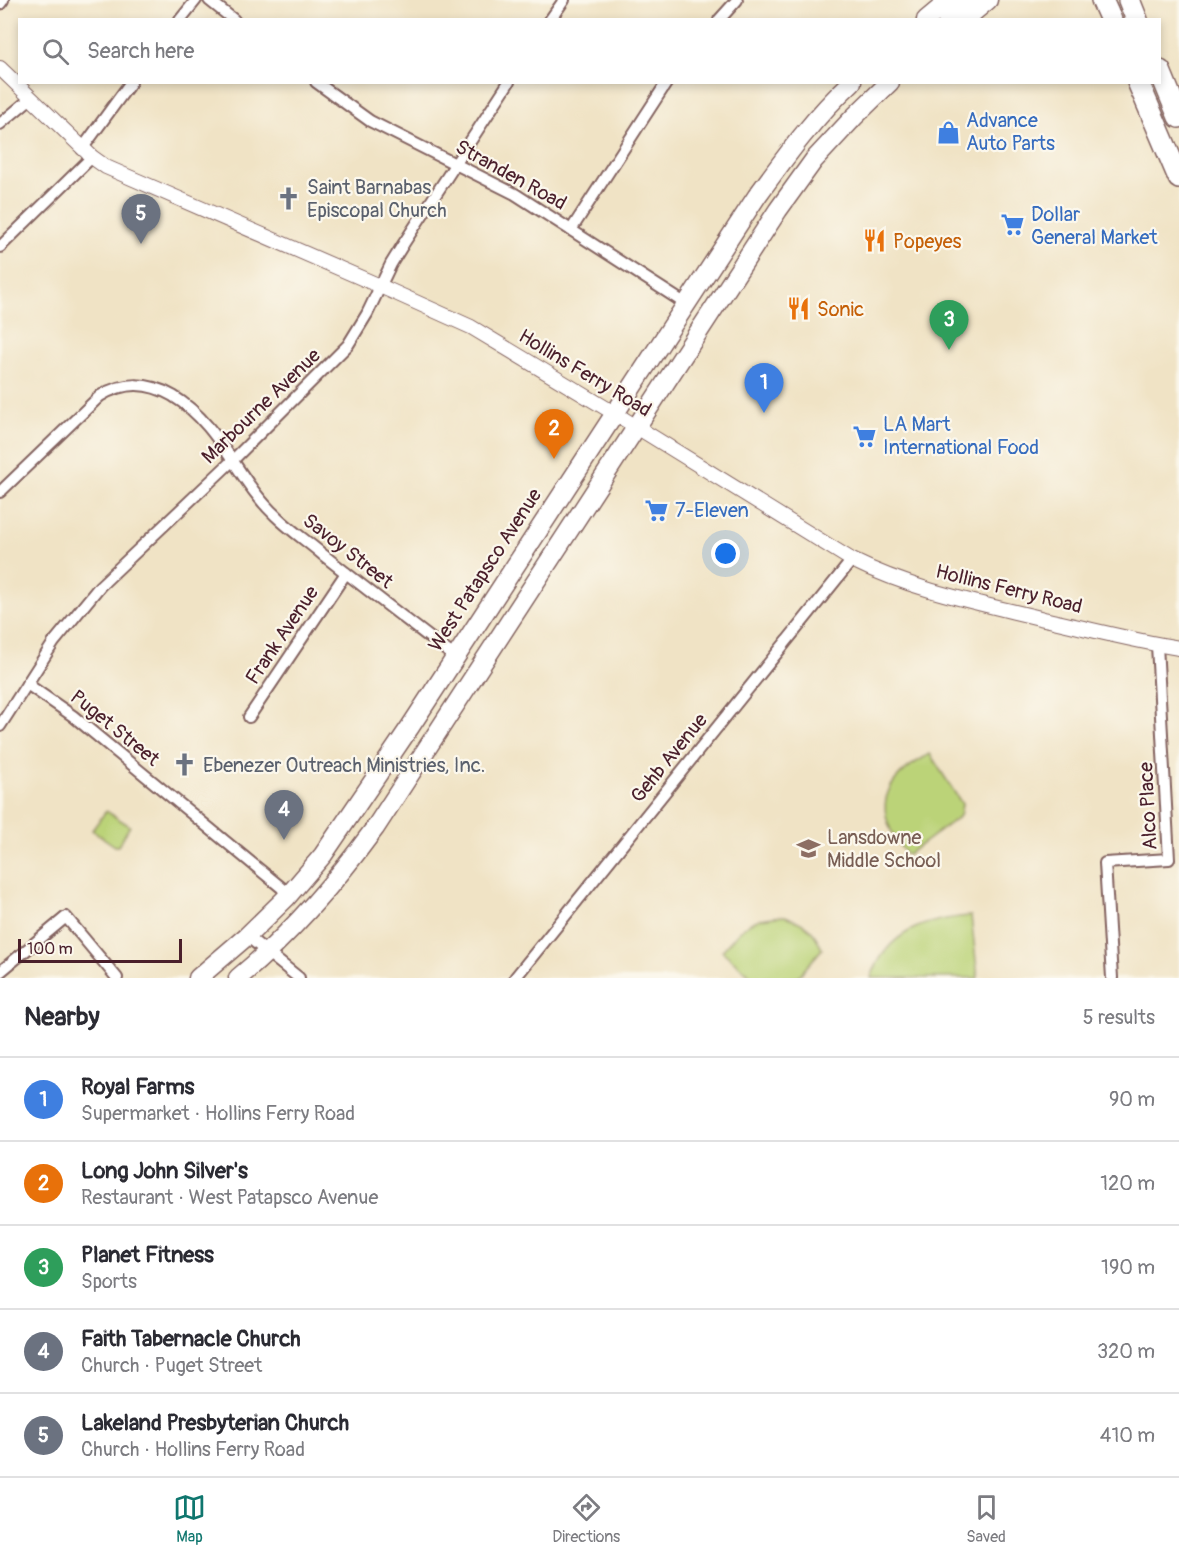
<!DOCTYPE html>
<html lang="en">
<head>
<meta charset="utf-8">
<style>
	:root { --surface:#fff; --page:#f2f2f3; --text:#2b2b33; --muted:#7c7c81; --line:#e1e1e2; --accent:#0f766e }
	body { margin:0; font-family:Pangolin,sans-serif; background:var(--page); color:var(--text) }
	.scale { position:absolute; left:18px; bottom:15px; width:164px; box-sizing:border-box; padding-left:6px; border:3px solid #4a1f2b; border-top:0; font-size:16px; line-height:21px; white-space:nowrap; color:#4a1f2b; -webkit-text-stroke:4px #fbf7ec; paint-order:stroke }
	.you { position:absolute; left:726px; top:554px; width:21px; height:21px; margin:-15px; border:4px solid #fff; border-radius:50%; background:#1a73e8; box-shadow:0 0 0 9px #1a73e833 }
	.badge { display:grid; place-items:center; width:39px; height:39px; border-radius:50%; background:var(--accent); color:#fff; font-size:20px; font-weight:700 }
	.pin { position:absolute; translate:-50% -50px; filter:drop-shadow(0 2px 3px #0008) }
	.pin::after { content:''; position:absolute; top:32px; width:21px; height:18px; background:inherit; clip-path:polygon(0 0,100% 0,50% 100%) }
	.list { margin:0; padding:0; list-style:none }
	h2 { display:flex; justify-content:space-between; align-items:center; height:78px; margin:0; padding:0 24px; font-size:26px }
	h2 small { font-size:20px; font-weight:400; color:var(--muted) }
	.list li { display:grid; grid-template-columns:39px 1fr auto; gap:18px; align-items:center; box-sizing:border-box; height:84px; padding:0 24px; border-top:2px solid var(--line) }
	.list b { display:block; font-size:22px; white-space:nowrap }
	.list p { margin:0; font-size:20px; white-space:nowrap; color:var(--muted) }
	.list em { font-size:20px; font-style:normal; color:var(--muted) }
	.icon { flex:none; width:33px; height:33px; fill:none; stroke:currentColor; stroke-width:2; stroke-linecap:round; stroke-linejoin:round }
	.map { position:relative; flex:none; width:1179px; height:978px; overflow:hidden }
	.search { position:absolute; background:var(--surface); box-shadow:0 3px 9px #0003; left:18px; right:18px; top:18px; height:66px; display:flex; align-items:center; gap:15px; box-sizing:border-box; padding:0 21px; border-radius:0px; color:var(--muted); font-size:22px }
	.sheet { height:498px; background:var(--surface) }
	nav { display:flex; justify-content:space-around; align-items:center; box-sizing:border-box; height:84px; border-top:2px solid var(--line); background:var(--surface); font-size:16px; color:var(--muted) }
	nav a { display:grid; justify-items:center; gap:3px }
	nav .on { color:var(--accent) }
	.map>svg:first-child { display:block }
</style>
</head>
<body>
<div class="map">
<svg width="1179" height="978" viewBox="0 0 1179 978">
	<rect width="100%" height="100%" fill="#fbf7ec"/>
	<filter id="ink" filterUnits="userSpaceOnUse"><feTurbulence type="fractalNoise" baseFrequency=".0167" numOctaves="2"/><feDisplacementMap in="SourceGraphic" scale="12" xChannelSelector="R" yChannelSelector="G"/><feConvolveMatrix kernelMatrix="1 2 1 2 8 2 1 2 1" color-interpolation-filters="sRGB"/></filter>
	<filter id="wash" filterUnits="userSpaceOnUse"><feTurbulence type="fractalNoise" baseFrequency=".008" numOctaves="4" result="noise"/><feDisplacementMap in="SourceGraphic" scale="24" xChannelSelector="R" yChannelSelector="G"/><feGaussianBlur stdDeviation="1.35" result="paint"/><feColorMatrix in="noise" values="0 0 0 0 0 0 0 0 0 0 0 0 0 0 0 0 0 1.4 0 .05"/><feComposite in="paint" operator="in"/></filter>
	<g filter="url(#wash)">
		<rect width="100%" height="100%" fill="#f0e3c5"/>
		<!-- green -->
		<g fill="#bbd378" stroke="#827952" stroke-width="1.5">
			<path d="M 930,754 L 962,804 L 960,816 L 907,855 C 871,811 880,780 930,754 Z"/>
			<polygon points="106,811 130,826 118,846 115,846 92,830"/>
			<path d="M 785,916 C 806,924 813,928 822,949 L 797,978 L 753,978 L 722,951 C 745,924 748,918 785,916 Z"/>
			<path d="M 971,916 L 978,978 L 871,978 C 887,931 926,919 971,916 Z"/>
		</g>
	</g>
	<g filter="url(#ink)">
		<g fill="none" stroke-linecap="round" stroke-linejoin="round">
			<defs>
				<g id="minor">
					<polyline points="209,0 234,20"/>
					<polyline points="0,4 3,0"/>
					<polyline points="180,20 196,0"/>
					<polyline points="550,20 564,0"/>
					<polyline points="719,20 737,0"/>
					<polyline points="316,82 370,121 515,194 686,304"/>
					<polyline points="0,124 31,98"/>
					<polyline points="82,149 131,82"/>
					<polyline points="571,230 667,82"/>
					<polyline points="0,247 92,157"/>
					<path d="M 0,492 L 100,396 C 125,381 148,382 173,396 C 221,425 237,480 276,516 C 290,530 307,541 322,554 C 366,589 411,623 455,657"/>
					<polyline points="27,684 73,716 282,888 287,897"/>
					<polyline points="249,717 346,573"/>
					<polyline points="0,726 54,642 100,586 233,460 348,345 367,314 391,264 404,243 509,82"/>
					<polyline points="247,936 299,978"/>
					<polyline points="0,972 66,917 117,978"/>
					<polyline points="515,978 852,560"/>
					<polyline points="1112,978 1105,863 1169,859 1157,645"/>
				</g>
				<path id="tertiary" d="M 0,68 L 92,157 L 106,167 L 380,286 L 471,327 L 614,413 L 852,560 C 912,590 979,603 1044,619 C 1089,629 1134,641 1179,648"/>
				<g id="primary">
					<polyline points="926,20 950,0"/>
					<polyline points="947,20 968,0"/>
					<polyline points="964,20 988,0"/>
					<path d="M 198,978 L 247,936 L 287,897 L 323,855 L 410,727 L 757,196 C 786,156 815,116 852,82"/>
					<path d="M 238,978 C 291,934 334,884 375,828 L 778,210 L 814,160 L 854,117 L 890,82"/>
				</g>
				<g id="motorway">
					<polyline points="1102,0 1111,20"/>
					<polyline points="1129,0 1137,20"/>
					<polyline points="1160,71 1179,117"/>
					<polyline points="1138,82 1179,178"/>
				</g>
			</defs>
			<!-- minor casing -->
			<use href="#minor" stroke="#846461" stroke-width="14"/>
			<!-- tertiary casing -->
			<use href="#tertiary" stroke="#846461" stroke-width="16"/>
			<!-- primary casing -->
			<use href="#primary" stroke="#846461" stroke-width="21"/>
			<!-- motorway casing -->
			<use href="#motorway" stroke="#846461" stroke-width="24"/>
			<!-- minor -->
			<use href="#minor" stroke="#fff" stroke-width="10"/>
			<!-- tertiary -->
			<use href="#tertiary" stroke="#fff" stroke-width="14"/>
			<!-- primary -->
			<use href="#primary" stroke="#fff" stroke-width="18"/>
			<!-- motorway -->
			<use href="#motorway" stroke="#fff" stroke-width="21"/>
		</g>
	</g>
	<!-- icons -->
	<defs>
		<symbol id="shop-bare" viewBox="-9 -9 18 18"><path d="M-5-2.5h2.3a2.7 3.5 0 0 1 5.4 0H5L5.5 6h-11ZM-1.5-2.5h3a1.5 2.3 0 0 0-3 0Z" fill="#3f7fe0" stroke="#fbf7ec" stroke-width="2.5" paint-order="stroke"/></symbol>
		<symbol id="church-bare" viewBox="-9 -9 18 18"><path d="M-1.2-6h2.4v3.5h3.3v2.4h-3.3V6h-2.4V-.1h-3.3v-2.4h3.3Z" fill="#6b7280" stroke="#fbf7ec" stroke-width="2.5" paint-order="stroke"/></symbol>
		<symbol id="supermarket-bare" viewBox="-9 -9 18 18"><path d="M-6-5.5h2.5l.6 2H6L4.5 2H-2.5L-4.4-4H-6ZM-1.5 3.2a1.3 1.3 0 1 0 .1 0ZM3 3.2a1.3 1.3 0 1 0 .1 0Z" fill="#3f7fe0" stroke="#fbf7ec" stroke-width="2.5" paint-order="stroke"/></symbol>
		<symbol id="restaurant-bare" viewBox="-9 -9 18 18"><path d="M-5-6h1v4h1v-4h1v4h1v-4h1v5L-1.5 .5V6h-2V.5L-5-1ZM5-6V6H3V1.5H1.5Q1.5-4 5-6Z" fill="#e8710a" stroke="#fbf7ec" stroke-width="2.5" paint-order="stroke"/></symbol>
		<symbol id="school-bare" viewBox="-9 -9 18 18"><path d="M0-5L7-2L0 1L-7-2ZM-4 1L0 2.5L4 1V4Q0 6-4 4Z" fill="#8d6e63" stroke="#fbf7ec" stroke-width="2.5" paint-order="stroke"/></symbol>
	</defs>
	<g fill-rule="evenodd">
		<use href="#shop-bare" x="932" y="116" width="33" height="33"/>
		<use href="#church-bare" x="272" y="182" width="33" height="33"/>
		<use href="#supermarket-bare" x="996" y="208" width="33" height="33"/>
		<use href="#restaurant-bare" x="858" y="224" width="33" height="33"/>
		<use href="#restaurant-bare" x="782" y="292" width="33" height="33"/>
		<use href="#supermarket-bare" x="848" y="420" width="33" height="33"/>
		<use href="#supermarket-bare" x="640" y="494" width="33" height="33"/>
		<use href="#church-bare" x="168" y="748" width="33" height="33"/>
		<use href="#school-bare" x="792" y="832" width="33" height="33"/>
	</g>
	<g text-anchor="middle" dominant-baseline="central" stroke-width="4.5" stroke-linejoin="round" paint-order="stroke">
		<!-- shop labels -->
		<g font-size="20" fill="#366cbe" stroke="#fbf7ec" text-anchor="start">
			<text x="966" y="120">Advance<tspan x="966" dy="23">Auto Parts</tspan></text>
			<text x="1031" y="214">Dollar<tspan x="1031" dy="23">General Market</tspan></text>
			<text x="883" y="424">LA Mart<tspan x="883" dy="23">International Food</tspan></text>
			<text x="675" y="510">7-Eleven</text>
		</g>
		<!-- street labels -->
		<g font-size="20" fill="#4a1f2b" stroke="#fbf7ec">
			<text transform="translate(511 175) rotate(29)">Stranden Road</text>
			<text transform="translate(585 373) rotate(31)">Hollins Ferry Road</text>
			<text transform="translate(261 406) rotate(-44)">Marbourne Avenue</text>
			<text transform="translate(348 551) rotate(38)">Savoy Street</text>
			<text transform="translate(485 570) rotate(-57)">West Patapsco Avenue</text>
			<text transform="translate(1009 589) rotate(14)">Hollins Ferry Road</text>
			<text transform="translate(282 635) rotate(-56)">Frank Avenue</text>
			<text transform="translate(115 728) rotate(39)">Puget Street</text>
			<text transform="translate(669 758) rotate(-51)">Gehb Avenue</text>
			<text transform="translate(1148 806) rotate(-93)">Alco Place</text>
		</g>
		<!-- worship labels -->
		<g font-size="20" fill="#5b616d" stroke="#fbf7ec" text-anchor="start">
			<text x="307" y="187">Saint Barnabas<tspan x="307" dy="23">Episcopal Church</tspan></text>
			<text x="203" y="765">Ebenezer Outreach Ministries, Inc.</text>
		</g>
		<!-- food labels -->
		<g font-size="20" fill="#c56008" stroke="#fbf7ec" text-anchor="start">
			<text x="893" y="241">Popeyes</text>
			<text x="817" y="309">Sonic</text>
		</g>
		<!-- education labels -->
		<g font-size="20" fill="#785e54" stroke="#fbf7ec" text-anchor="start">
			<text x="827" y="837">Lansdowne<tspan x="827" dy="23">Middle School</tspan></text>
		</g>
	</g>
</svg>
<div class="scale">100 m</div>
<div class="you"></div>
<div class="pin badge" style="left:764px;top:413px;background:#3f7fe0">1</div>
<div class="pin badge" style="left:554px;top:459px;background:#e8710a">2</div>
<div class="pin badge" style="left:949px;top:350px;background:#2e9e5b">3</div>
<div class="pin badge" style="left:284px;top:840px;background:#6b7280">4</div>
<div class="pin badge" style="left:141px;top:244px;background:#6b7280">5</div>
<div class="search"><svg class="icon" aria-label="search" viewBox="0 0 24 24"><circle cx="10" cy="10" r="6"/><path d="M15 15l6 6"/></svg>Search here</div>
</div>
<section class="sheet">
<h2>Nearby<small>5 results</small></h2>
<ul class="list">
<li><span class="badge" style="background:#3f7fe0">1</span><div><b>Royal Farms</b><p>Supermarket · Hollins Ferry Road</p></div><em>90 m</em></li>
<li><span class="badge" style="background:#e8710a">2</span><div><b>Long John Silver's</b><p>Restaurant · West Patapsco Avenue</p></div><em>120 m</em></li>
<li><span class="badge" style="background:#2e9e5b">3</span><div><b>Planet Fitness</b><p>Sports</p></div><em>190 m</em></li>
<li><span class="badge" style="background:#6b7280">4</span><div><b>Faith Tabernacle Church</b><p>Church · Puget Street</p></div><em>320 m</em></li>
<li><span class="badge" style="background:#6b7280">5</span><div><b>Lakeland Presbyterian Church</b><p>Church · Hollins Ferry Road</p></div><em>410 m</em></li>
</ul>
</section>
<nav>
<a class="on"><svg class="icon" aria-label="map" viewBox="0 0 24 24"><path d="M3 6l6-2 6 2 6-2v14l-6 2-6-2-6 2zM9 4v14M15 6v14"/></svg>Map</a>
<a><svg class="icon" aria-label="directions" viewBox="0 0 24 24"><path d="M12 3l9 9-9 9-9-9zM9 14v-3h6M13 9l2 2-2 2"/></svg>Directions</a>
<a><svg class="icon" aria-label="saved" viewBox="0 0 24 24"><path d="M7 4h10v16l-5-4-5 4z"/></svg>Saved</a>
</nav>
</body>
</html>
